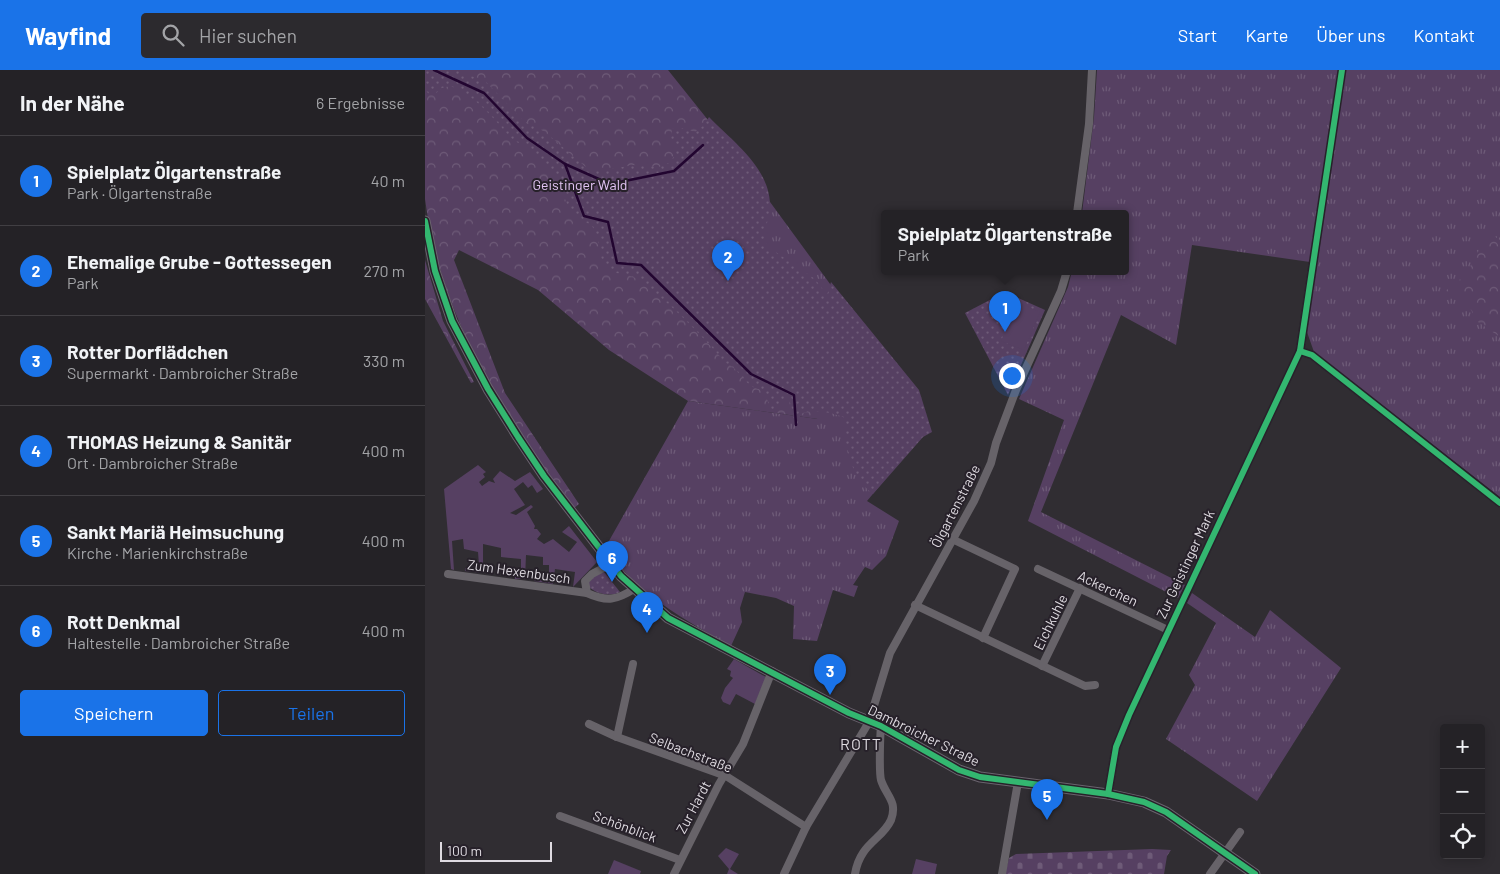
<!DOCTYPE html>
<html lang="de">
<head>
<meta charset="utf-8">
<style>
	:root { --surface:#242226; --page:#2c2a2e; --text:#f1f3f6; --muted:#a3a4a7; --line:#413f43; --accent:#1a73e8 }
	body { margin:0; font-family:Barlow,sans-serif; background:var(--page); color:var(--text) }
	.controls { position:absolute; right:15px; bottom:15px; display:grid; overflow:hidden; border-radius:5px; box-shadow:0 2px 12px #0003 }
	.controls button { width:45px; height:45px; display:grid; place-items:center; padding:0; border:0; border-bottom:1px solid var(--line); background:var(--surface); color:var(--text); font:25px sans-serif }
	.scale { position:absolute; left:15px; bottom:12px; width:112px; box-sizing:border-box; padding-left:5px; border:2px solid #dfdbe1; border-top:0; font-size:14px; line-height:18px; white-space:nowrap; color:#dfdbe1; -webkit-text-stroke:4px #27212a; paint-order:stroke }
	.you { position:absolute; left:586px; top:305px; width:18px; height:18px; margin:-12px; border:4px solid #fff; border-radius:50%; background:#1a73e8; box-shadow:0 0 0 8px #1a73e833 }
	.badge { display:grid; place-items:center; width:32px; height:32px; border-radius:50%; background:var(--accent); color:#fff; font-size:16px; font-weight:700 }
	.pin { position:absolute; translate:-50% -41px; filter:drop-shadow(0 1px 2px #0008) }
	.pin::after { content:''; position:absolute; top:26px; width:18px; height:15px; background:inherit; clip-path:polygon(0 0,100% 0,50% 100%) }
	.popup { position:absolute; left:456px; top:140px; width:248px; height:65px; box-sizing:border-box; display:grid; place-content:center; border-radius:5px; background:var(--surface); filter:drop-shadow(0 1px 4px #0005); font-size:16px; white-space:nowrap; color:var(--muted) }
	.popup b { font-size:19px; color:var(--text) }
	.popup::after { content:''; position:absolute; left:50%; top:100%; margin-left:-10px; border:10px solid transparent; border-top-color:var(--surface) }
	.list { margin:0; padding:0; list-style:none }
	h2 { display:flex; justify-content:space-between; align-items:center; height:65px; margin:0; padding:0 20px; font-size:21px }
	h2 small { font-size:16px; font-weight:400; color:var(--muted) }
	.list li { display:grid; grid-template-columns:32px 1fr auto; gap:15px; align-items:center; box-sizing:border-box; height:90px; padding:0 20px; border-top:1px solid var(--line) }
	.list b { display:block; font-size:19px; white-space:nowrap }
	.list p { margin:0; font-size:16px; white-space:nowrap; color:var(--muted) }
	.list em { font-size:16px; font-style:normal; color:var(--muted) }
	.actions { display:flex; gap:10px; padding:15px 20px }
	.actions a { flex:1; padding:11px 0; border:1px solid var(--accent); border-radius:5px; text-align:center; font-size:18px; color:var(--accent) }
	.actions .main { background:var(--accent); color:#fff }
	.icon { flex:none; width:28px; height:28px; fill:none; stroke:currentColor; stroke-width:2; stroke-linecap:round; stroke-linejoin:round }
	.map { position:relative; flex:none; width:1075px; height:804px; overflow:hidden }
	header { display:flex; align-items:center; gap:30px; box-sizing:border-box; height:70px; padding:0 25px; background:var(--accent); color:#fff }
	header strong { font-size:24px }
	nav { display:flex; gap:28px; margin-inline-start:auto; font-size:18px }
	.search { width:350px; height:45px; background:var(--page); display:flex; align-items:center; gap:12px; box-sizing:border-box; padding:0 18px; border-radius:5px; color:var(--muted); font-size:19px }
	main { display:flex }
	aside { flex:1; background:var(--surface) }
	.map>svg:first-child { display:block }
</style>
</head>
<body>
<header>
<strong>Wayfind</strong>
<div class="search"><svg class="icon" aria-label="search" viewBox="0 0 24 24"><circle cx="10" cy="10" r="6"/><path d="M15 15l6 6"/></svg>Hier suchen</div>
<nav><a>Start</a><a>Karte</a><a>Über uns</a><a>Kontakt</a></nav>
</header>
<main>
<aside>
<h2>In der Nähe<small>6 Ergebnisse</small></h2>
<ul class="list">
<li><span class="badge">1</span><div><b>Spielplatz Ölgartenstraße</b><p>Park · Ölgartenstraße</p></div><em>40 m</em></li>
<li><span class="badge">2</span><div><b>Ehemalige Grube - Gottessegen</b><p>Park</p></div><em>270 m</em></li>
<li><span class="badge">3</span><div><b>Rotter Dorflädchen</b><p>Supermarkt · Dambroicher Straße</p></div><em>330 m</em></li>
<li><span class="badge">4</span><div><b>THOMAS Heizung &amp; Sanitär</b><p>Ort · Dambroicher Straße</p></div><em>400 m</em></li>
<li><span class="badge">5</span><div><b>Sankt Mariä Heimsuchung</b><p>Kirche · Marienkirchstraße</p></div><em>400 m</em></li>
<li><span class="badge">6</span><div><b>Rott Denkmal</b><p>Haltestelle · Dambroicher Straße</p></div><em>400 m</em></li>
</ul>
<div class="actions"><a class="main">Speichern</a><a>Teilen</a></div>
</aside>
<div class="map">
<svg width="1075" height="804" viewBox="0 0 1075 804">
	<defs>
		<pattern id="grass-tufts" width="24" height="20" patternUnits="userSpaceOnUse" patternTransform="scale(1.25)"><rect width="24" height="20" fill="#564062"/><path d="M3 7l-1-3M5 7V3M7 7l1-3M15 17l-1-3M17 17v-4M19 17l1-3" fill="none" stroke="#6e5b78"/></pattern>
		<pattern id="forest-crowns" width="20" height="18" patternUnits="userSpaceOnUse" patternTransform="scale(1.25)"><rect width="20" height="18" fill="#564062"/><path d="M2 6a3 3 0 1 1 6 0M12 15a3 3 0 1 1 6 0" fill="none" stroke="#6e5b78"/></pattern>
		<pattern id="cemetery-stones" width="16" height="16" patternUnits="userSpaceOnUse" patternTransform="scale(1.25)"><rect width="16" height="16" fill="#564062"/><path d="M2 7V4a2 2 0 0 1 4 0v3zM10 15v-3a2 2 0 0 1 4 0v3z" fill="#6e5b78"/></pattern>
		<pattern id="park-dots" width="8" height="8" patternUnits="userSpaceOnUse" patternTransform="scale(1.25)"><rect width="8" height="8" fill="#564062"/><path d="M2 2h.1M6 6h.1" fill="none" stroke="#6e5b78" stroke-width="1.8" stroke-linecap="round"/></pattern>
	</defs>
	<rect width="100%" height="100%" fill="#302d32"/>
	<!-- grass -->
	<g fill="url(#grass-tufts)">
		<polygon points="672,0 913,0 885,192 767,175 751,275 696,245 616,442 760,515 753,528 603,451 639,350 594,329 643,217 647,201 700,201 700,143 657,143 669,47"/>
		<polygon points="921,0 1075,0 1075,427 889,282 882,262"/>
		<path d="M 307,80 L 438,259 L 497,365 L 442,431 L 474,451 L 461,486 L 447,500 L 440,497 L 428,515 L 433,516 L 429,527 L 408,520 L 392,571 L 368,569 L 369,536 L 351,528 L 320,522 L 315,538 L 317,552 L 306,576 C 259,550 212,523 180,478 L 263,331 L 393,349 L 312,284 L 328,137 Z"/>
		<polygon points="767,523 830,567 845,540 916,598 832,731 741,669 770,615 764,605 791,553 762,533"/>
	</g>
	<!-- forest -->
	<g fill="url(#forest-crowns)">
		<path d="M 0,0 L 243,0 L 307,80 L 328,137 L 345,164 L 274,235 L 422,280 L 393,349 L 263,331 L 184,280 L 113,220 L 34,180 L 29,190 L 80,323 L 154,434 L 148,439 C 78,347 15,245 0,129 C 0,115 0,101 0,87 C 0,58 0,29 0,0 Z"/>
		<polygon points="1064,163 1075,170 1075,267 1053,252 1039,228 1017,224 1033,210 1042,208 1046,194"/>
		<polygon points="0,190 18,251 49,312 46,313 0,229"/>
	</g>
	<!-- cemetery -->
	<polygon fill="url(#cemetery-stones)" points="727,779 746,780 742,786 739,804 580,804 584,788 591,784"/>
	<!-- park -->
	<g fill="url(#park-dots)">
		<path d="M 0,0 L 32,0 L 61,12 L 98,50 L 120,62 L 162,98 L 176,101 L 208,95 L 234,97 L 246,92 L 252,79 L 246,69 L 247,59 L 256,58 L 270,62 L 279,55 L 284,47 C 307,71 344,97 345,134 C 345,148 337,162 342,176 L 390,209 L 402,225 L 406,212 L 494,320 L 507,362 L 498,367 L 448,424 C 426,407 418,375 420,348 C 410,343 386,338 376,344 L 372,355 C 366,349 369,337 363,329 L 358,329 L 350,341 L 345,338 L 339,320 C 319,319 317,300 301,293 C 273,262 246,233 212,209 C 202,202 191,207 182,197 C 171,186 177,172 169,159 C 166,152 153,151 148,144 C 138,131 137,113 126,100 C 120,92 110,82 101,77 C 96,74 89,71 85,67 C 70,50 48,23 25,16 L 17,18 L 10,24 L 4,24 L 0,20 Z"/>
		<polygon points="580,222 620,240 583,325 540,243"/>
		<path d="M 179,502 L 195,522 C 186,527 171,524 164,517 L 164,512 L 171,505 Z"/>
	</g>
	<!-- garden -->
	<g fill="#564062">
		<polygon points="592,232 615,242 599,280 576,271"/>
		<polygon points="53,395 61,402 58,404 60,407 54,412 57,416 64,411 70,413 68,409 75,401 90,411 105,402 118,419 112,423 107,415 103,418 98,412 89,419 100,435 85,443 91,445 106,435 108,437 102,442 110,456 109,459 112,459 116,464 112,469 119,474 128,469 144,482 152,472 137,462 144,456 172,492 148,517 150,502 130,499 128,514 109,511 109,507 119,510 120,508 124,508 124,495 118,495 118,487 101,485 100,509 90,509 90,504 96,503 96,489 76,487 76,478 58,474 58,503 40,501 40,498 50,498 54,495 53,482 39,479 38,469 27,471 29,500 26,499 19,419"/>
		<polygon points="309,589 341,607 330,634 311,624 305,635 298,632 296,628 300,618 308,608 305,606 306,601 302,599"/>
		<polygon points="301,778 314,784 305,799 313,804 302,804 304,799 293,786"/>
		<polygon points="491,789 512,794 510,804 487,804"/>
		<polygon points="189,790 216,801 215,804 183,804"/>
	</g>
	<g fill="none" stroke-linecap="round" stroke-linejoin="round">
		<!-- stream -->
		<g stroke="#220530" stroke-width="2.5">
			<polyline points="9,0 59,23 102,68 140,94 185,114 249,101 278,75"/>
			<polyline points="140,94 159,146 183,152 192,193 216,195 326,304 369,325 371,355"/>
		</g>
		<!-- street -->
		<g stroke="#676369" stroke-width="8">
			<polyline points="652,143 664,54 667,0"/>
			<polyline points="875,281 887,285 1075,433"/>
			<polyline points="527,469 590,499 558,568"/>
			<path d="M 186,494 L 167,504 L 160,511 L 162,523 C 182,532 192,530 209,519"/>
			<polyline points="613,499 743,560"/>
			<polyline points="23,504 162,523"/>
			<polyline points="490,535 660,616 670,615"/>
			<polyline points="617,596 655,518"/>
			<polyline points="164,654 192,667 301,706 381,757"/>
			<polyline points="192,667 208,594"/>
			<polyline points="683,724 691,677 704,645 875,281 917,0"/>
			<polyline points="135,746 255,790"/>
			<polyline points="249,804 294,714 318,674 347,601"/>
			<polyline points="359,804 381,757 444,652 465,583 549,431 566,393 571,373 591,320 636,221 642,201"/>
			<path d="M 430,804 C 435,773 457,770 466,750 C 473,731 461,726 456,710 C 454,702 455,667 456,656"/>
			<polyline points="577,804 593,712"/>
			<polyline points="785,804 815,762"/>
		</g>
		<!-- secondary -->
		<polyline stroke="#6a646e" stroke-width="11" points="0,151 10,201 27,251 63,319 93,367 119,406 196,506 243,548 424,643 456,656 534,700 555,707 683,724 719,732 741,742 830,804"/>
		<defs>
			<g id="cycleway">
				<polyline points="0,151 10,201 27,251 63,319 93,367 119,406 196,506 243,548 424,643 456,656 534,700 555,707 683,724 719,732 741,742 830,804"/>
				<polyline points="875,281 887,285 1075,433"/>
				<polyline points="683,724 691,677 704,645 875,281 917,0"/>
			</g>
		</defs>
		<!-- cycleway casing -->
		<use href="#cycleway" stroke="#27212a" stroke-width="9"/>
		<!-- cycleway -->
		<use href="#cycleway" stroke="#33b770" stroke-width="6"/>
	</g>
	<g text-anchor="middle" dominant-baseline="central" stroke-width="4" stroke-linejoin="round" paint-order="stroke">
		<!-- park labels -->
		<g font-size="14" fill="#e2c4f4" stroke="#27212a">
			<text x="155" y="114">Geistinger Wald</text>
		</g>
		<!-- street labels -->
		<g font-size="14" fill="#dfdbe1" stroke="#27212a">
			<text transform="translate(530 436) rotate(-63)">Ölgartenstraße</text>
			<text transform="translate(760 494) rotate(-65)">Zur Geistinger Mark</text>
			<text transform="translate(94 501) rotate(8)">Zum Hexenbusch</text>
			<text transform="translate(683 518) rotate(25)">Ackerchen</text>
			<text transform="translate(625 552) rotate(-64)">Eichkuhle</text>
			<text transform="translate(499 665) rotate(26)">Dambroicher Straße</text>
			<text transform="translate(266 682) rotate(21)">Selbachstraße</text>
			<text transform="translate(268 737) rotate(-62)">Zur Hardt</text>
			<text transform="translate(200 756) rotate(20)">Schönblick</text>
		</g>
		<!-- quarter labels -->
		<g font-size="16" letter-spacing="1" fill="#dfdbe1" stroke="#27212a">
			<text x="436" y="673">ROTT</text>
		</g>
	</g>
</svg>
<div class="controls">
<button>+</button>
<button>−</button>
<button><svg class="icon" aria-label="locate" viewBox="0 0 24 24"><circle cx="12" cy="12" r="6"/><path d="M12 2v4M12 18v4M2 12h4M18 12h4"/></svg></button>
</div>
<div class="scale">100 m</div>
<div class="you"></div>
<div class="pin badge" style="left:580px;top:262px">1</div>
<div class="popup"><b>Spielplatz Ölgartenstraße</b>Park</div>
<div class="pin badge" style="left:303px;top:211px">2</div>
<div class="pin badge" style="left:405px;top:625px">3</div>
<div class="pin badge" style="left:222px;top:563px">4</div>
<div class="pin badge" style="left:622px;top:750px">5</div>
<div class="pin badge" style="left:187px;top:512px">6</div>
</div>
</main>
</body>
</html>
